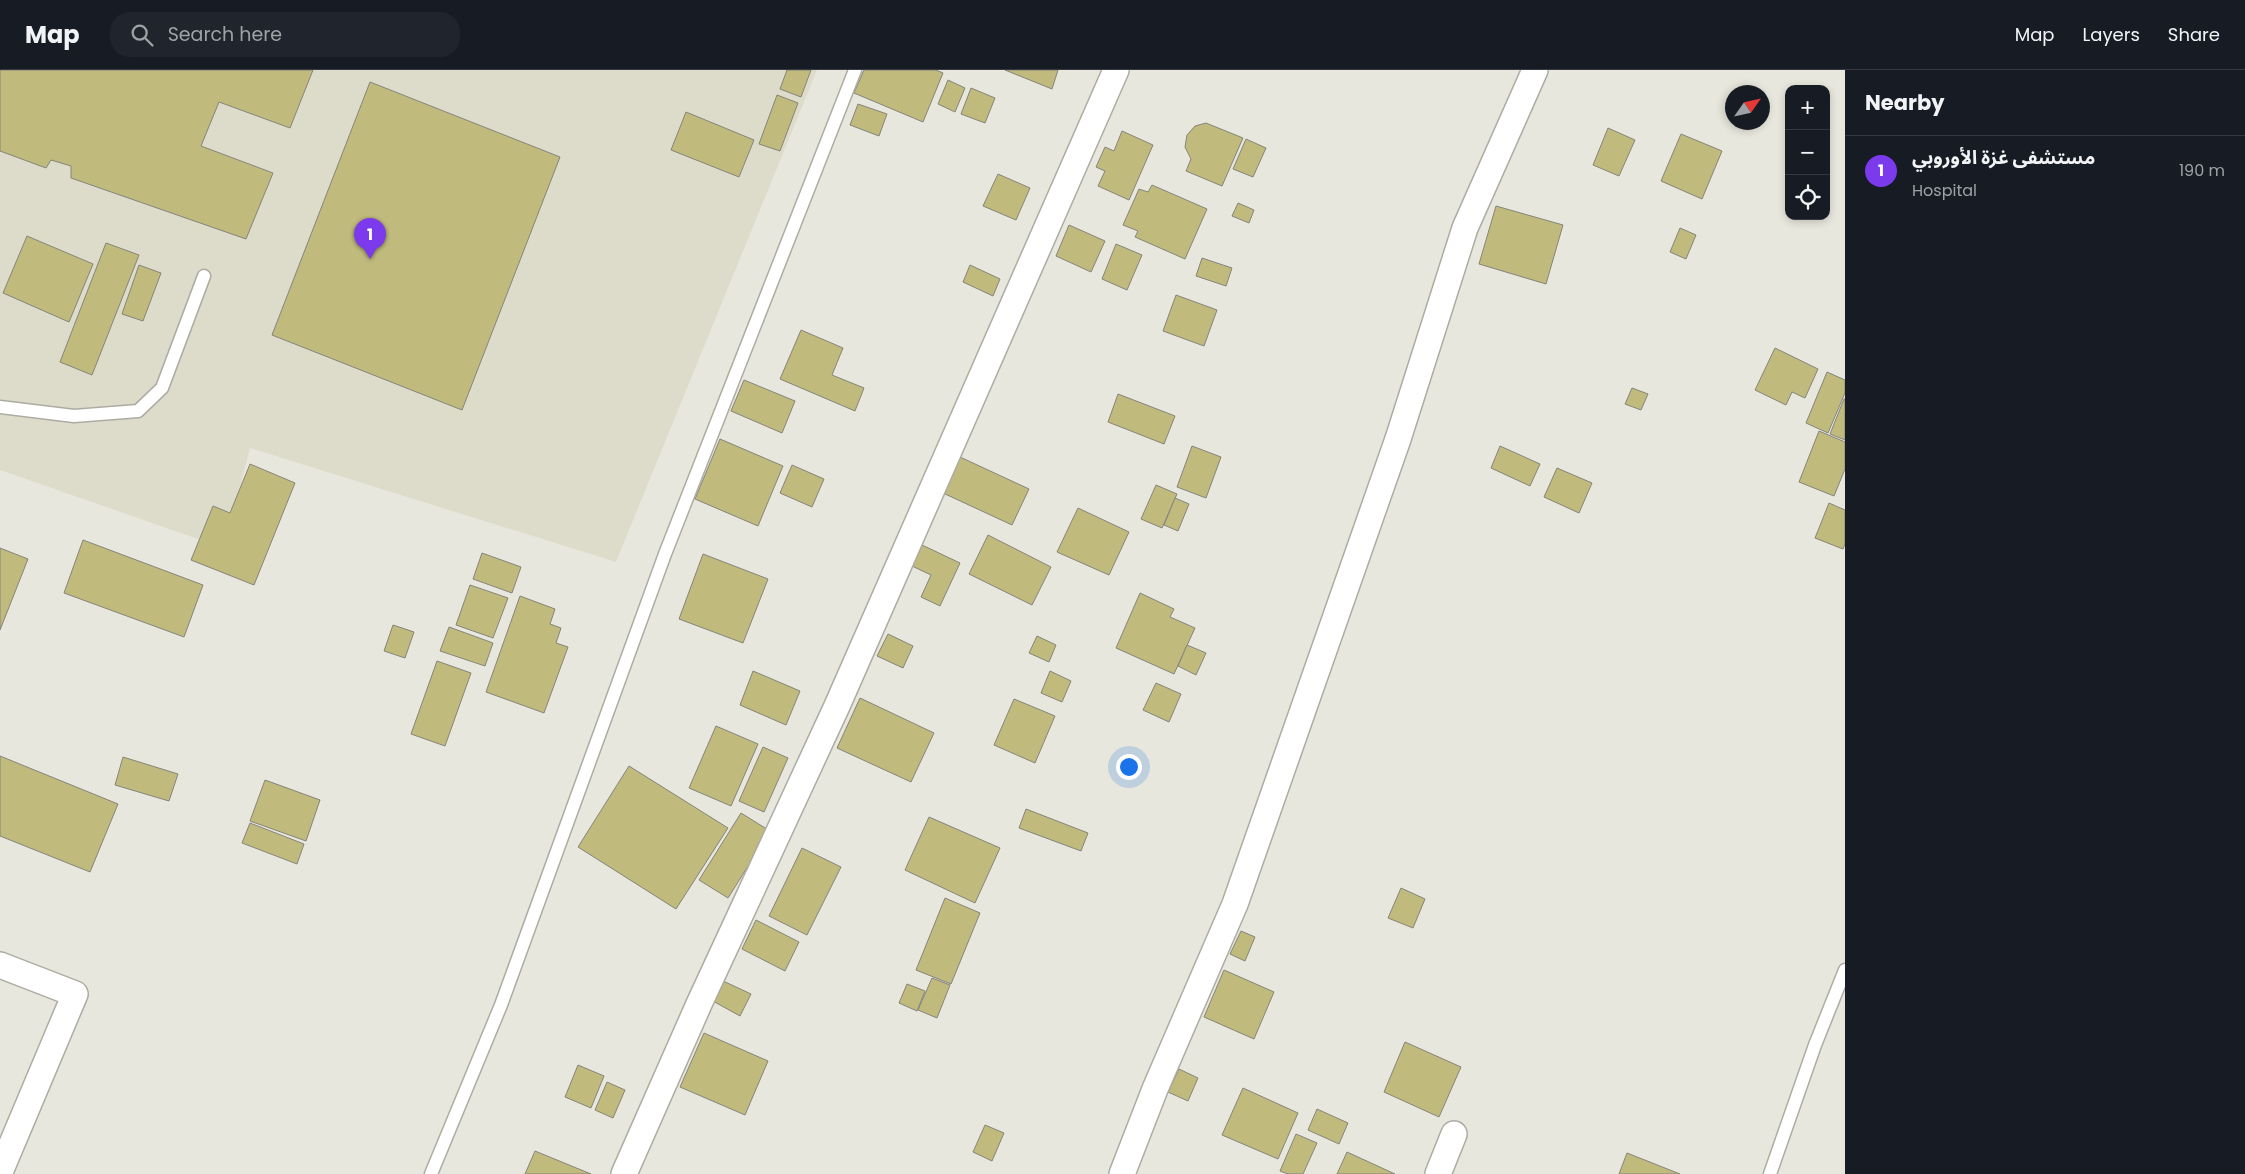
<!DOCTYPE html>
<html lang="en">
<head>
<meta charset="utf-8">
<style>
	:root { --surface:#171b24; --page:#20242c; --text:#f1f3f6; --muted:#9ea1a6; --line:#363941; --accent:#7c3aed }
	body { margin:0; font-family:Poppins,"Noto Sans Arabic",sans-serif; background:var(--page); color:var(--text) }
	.controls { position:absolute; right:15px; top:15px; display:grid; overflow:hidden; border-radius:10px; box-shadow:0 2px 8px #0003 }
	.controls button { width:45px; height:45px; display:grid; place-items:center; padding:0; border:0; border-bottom:1px solid var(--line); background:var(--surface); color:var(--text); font:25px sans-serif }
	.compass { position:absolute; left:1725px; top:15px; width:45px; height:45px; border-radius:50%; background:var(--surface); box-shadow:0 2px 8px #0003; rotate:56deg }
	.you { position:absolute; left:1128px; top:696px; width:18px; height:18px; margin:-12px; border:4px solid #fff; border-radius:50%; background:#1a73e8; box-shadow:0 0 0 8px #1a73e833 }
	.badge { display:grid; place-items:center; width:32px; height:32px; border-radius:50%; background:var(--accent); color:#fff; font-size:16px; font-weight:700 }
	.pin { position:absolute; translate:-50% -41px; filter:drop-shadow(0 1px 2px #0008) }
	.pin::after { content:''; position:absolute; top:26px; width:18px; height:15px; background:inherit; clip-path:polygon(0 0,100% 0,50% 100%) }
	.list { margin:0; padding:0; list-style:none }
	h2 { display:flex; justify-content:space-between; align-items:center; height:65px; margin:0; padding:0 20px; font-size:21px }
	h2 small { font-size:16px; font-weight:400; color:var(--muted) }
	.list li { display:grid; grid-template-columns:32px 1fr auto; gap:15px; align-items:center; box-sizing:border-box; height:70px; padding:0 20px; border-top:1px solid var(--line) }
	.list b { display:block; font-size:19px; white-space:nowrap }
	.list p { margin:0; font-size:16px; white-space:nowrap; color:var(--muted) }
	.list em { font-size:16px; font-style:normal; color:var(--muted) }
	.icon { flex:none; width:28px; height:28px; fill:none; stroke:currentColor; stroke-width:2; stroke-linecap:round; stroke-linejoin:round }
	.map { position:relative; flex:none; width:1845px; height:1104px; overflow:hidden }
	header { display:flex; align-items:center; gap:30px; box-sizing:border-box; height:70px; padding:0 25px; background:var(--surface); border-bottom:1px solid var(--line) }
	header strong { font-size:24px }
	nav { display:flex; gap:28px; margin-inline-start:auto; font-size:18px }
	.search { width:350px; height:45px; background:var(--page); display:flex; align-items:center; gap:12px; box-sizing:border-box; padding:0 18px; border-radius:20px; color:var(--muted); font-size:19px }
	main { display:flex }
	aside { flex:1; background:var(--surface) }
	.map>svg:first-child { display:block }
</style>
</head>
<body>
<header>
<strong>Map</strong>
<div class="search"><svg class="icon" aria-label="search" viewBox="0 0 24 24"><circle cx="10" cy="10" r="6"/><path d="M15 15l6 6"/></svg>Search here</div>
<nav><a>Map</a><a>Layers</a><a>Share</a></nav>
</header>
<main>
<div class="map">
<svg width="1845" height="1104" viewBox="0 0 1845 1104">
	<rect width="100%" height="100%" fill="#e8e7dd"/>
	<!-- built -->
	<polygon fill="#dddccb" points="0,0 817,0 616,492 250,378 224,478 0,400"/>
	<!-- building -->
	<g fill="#c0ba7d" stroke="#85847c">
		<polygon points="0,0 313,0 290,58 219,32 201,76 273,103 246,169 71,108 71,96 51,90 46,98 0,81"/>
		<polygon points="787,0 811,0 801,27 780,19"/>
		<polygon points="864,0 936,0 943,3 923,52 854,23"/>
		<polygon points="1005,0 1058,0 1052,19"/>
		<polygon points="948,10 965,18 955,42 938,34"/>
		<polygon points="370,12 560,87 462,340 272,265"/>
		<polygon points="971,18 995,28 985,53 961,44"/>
		<polygon points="777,25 798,33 780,81 759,74"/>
		<polygon points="858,34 887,44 879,66 850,55"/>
		<polygon points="686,42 754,70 739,107 671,80"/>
		<polygon points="1206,53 1243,68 1222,116 1186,101 1191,89 1185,77 1187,65 1195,56"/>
		<polygon points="1608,58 1635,70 1619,106 1593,95"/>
		<polygon points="1122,61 1153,75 1129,130 1098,116 1105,101 1096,97 1105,77 1114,81"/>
		<polygon points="1681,64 1722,81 1702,129 1661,111"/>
		<polygon points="1246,69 1266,78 1253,107 1233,99"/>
		<polygon points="998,104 1030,118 1016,150 983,136"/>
		<polygon points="1152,115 1207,139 1185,189 1135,167 1138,161 1123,155 1139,119 1148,122"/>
		<polygon points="1238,133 1254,140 1249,153 1232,146"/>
		<polygon points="1496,136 1563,155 1546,214 1479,194"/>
		<polygon points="1069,155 1105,171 1091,202 1056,186"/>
		<polygon points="1680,158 1696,165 1686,189 1670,182"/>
		<polygon points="27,166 93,194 69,252 3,223"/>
		<polygon points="106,173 139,185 92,305 60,292"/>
		<polygon points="1116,174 1142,185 1127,220 1102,209"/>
		<polygon points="1202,188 1232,198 1226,216 1196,206"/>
		<polygon points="139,195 161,203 143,251 122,244"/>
		<polygon points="970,195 1000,209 993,226 963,212"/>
		<polygon points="1176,225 1217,240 1204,276 1163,261"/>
		<polygon points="801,260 843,278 832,305 864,318 855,341 780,309"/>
		<polygon points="1775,278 1818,299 1805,328 1792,322 1786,335 1755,320"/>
		<polygon points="1827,302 1845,310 1845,323 1828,363 1806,353"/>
		<polygon points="744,310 795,331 782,363 731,341"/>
		<polygon points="1632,318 1648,324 1641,340 1625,334"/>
		<polygon points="1118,324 1175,346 1164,374 1108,352"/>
		<polygon points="1844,329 1845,329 1845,370 1830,364"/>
		<polygon points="1819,361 1845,372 1845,399 1834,426 1799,412"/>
		<polygon points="720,369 783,396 758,456 695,429"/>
		<polygon points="1192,376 1221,387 1206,428 1177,417"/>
		<polygon points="1500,376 1540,394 1530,416 1491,398"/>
		<polygon points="960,387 1029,419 1012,455 943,423"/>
		<polygon points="250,394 295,413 254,515 191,490 213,436 230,443"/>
		<polygon points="792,395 824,409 812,437 780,423"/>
		<polygon points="1557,398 1592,413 1579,443 1544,427"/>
		<polygon points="1156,415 1177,424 1162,458 1141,449"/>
		<polygon points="1175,428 1189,434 1178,461 1164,455"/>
		<polygon points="1829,433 1845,440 1845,474 1843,479 1815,468"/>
		<polygon points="1078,438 1129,462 1109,505 1057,482"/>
		<polygon points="988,465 1051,497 1032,535 969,504"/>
		<polygon points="83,470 203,515 184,567 64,523"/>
		<polygon points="922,475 960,493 940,536 921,527 931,505 912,496"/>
		<polygon points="0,478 28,489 0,560"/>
		<polygon points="482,483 521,497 512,523 473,509"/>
		<polygon points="703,484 768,509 743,573 679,549"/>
		<polygon points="470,515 508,528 493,568 456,555"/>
		<polygon points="1140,523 1174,539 1170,547 1195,558 1174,604 1116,578"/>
		<polygon points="520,526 555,539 550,554 561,558 556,573 568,577 544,643 486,622"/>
		<polygon points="393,555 414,562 405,588 384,581"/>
		<polygon points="449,557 493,573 485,596 440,581"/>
		<polygon points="888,564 913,576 903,598 877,586"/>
		<polygon points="1037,566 1056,575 1049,592 1029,583"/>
		<polygon points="1187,575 1206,583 1196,605 1178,596"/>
		<polygon points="437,591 471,603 445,676 411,664"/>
		<polygon points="753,601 800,621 786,655 740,635"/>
		<polygon points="1050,601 1071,611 1062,632 1041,623"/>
		<polygon points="1156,613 1181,624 1169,652 1143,640"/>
		<polygon points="860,628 934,663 911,712 837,678"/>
		<polygon points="1014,629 1055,646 1035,693 994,675"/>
		<polygon points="716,656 758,674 731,736 689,718"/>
		<polygon points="763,677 788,688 764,742 739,731"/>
		<polygon points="0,686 118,734 90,802 0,766"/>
		<polygon points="123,687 178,704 169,731 115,715"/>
		<polygon points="629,696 728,758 676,839 578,777"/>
		<polygon points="265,710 320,730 306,771 250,751"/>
		<polygon points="1026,739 1088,763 1081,781 1019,758"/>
		<polygon points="741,743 770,761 728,828 699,810"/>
		<polygon points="929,747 1000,778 975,833 905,800"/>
		<polygon points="250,753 304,774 297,794 242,773"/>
		<polygon points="802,778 841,797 807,865 769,846"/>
		<polygon points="1401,818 1425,829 1413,858 1388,848"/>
		<polygon points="945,828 980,843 951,914 916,900"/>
		<polygon points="756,850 799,872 785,901 742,879"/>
		<polygon points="1241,861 1255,867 1245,891 1230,884"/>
		<polygon points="1224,900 1274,922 1254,969 1204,947"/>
		<polygon points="932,908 950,915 937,948 918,940"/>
		<polygon points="721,910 751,924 740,946 711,930"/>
		<polygon points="907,914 925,921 917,941 899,933"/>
		<polygon points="704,963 768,991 745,1045 680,1017"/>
		<polygon points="1405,972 1461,997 1439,1047 1384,1022"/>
		<polygon points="578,995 604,1006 591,1038 565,1027"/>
		<polygon points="1179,999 1198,1008 1188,1031 1168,1022"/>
		<polygon points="607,1012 625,1020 613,1048 595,1040"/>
		<polygon points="1243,1018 1298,1043 1278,1089 1222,1065"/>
		<polygon points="1317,1039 1348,1053 1339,1074 1308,1060"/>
		<polygon points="985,1055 1004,1063 992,1091 973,1082"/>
		<polygon points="1296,1064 1317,1073 1303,1104 1288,1104 1280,1101"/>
		<polygon points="535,1081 591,1104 525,1104"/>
		<polygon points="1347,1082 1395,1104 1337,1104"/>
		<polygon points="1627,1083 1680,1104 1619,1104"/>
	</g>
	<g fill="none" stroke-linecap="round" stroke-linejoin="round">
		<defs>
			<g id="lane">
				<polyline points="0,337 74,346 138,341 162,318 204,206"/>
				<polyline points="431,1104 501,935 665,484 855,0"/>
				<polyline points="1770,1104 1815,975 1845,900"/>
			</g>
			<g id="street">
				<polyline points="0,895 75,924 0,1102"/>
				<polyline points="624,1104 699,934 837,636 1116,0"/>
				<polyline points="1122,1104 1155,1019 1235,834 1398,369 1465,158 1535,0"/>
				<polyline points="1438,1104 1454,1064"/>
			</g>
		</defs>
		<!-- lane casing -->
		<use href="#lane" stroke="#adaca3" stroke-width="15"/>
		<!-- street casing -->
		<use href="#street" stroke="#adaca3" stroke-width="28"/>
		<!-- lane -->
		<use href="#lane" stroke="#fff" stroke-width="12"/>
		<!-- street -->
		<use href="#street" stroke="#fff" stroke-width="25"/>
	</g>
</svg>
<div class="controls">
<button>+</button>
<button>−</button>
<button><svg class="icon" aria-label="locate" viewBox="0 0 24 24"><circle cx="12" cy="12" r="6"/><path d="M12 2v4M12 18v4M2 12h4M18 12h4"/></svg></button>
</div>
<svg class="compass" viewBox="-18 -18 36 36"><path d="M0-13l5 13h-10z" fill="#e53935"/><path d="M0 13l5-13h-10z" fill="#9ea1a6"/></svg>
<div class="you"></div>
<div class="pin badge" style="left:370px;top:189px">1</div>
</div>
<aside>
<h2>Nearby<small></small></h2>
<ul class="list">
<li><span class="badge">1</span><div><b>مستشفى غزة الأوروبي</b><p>Hospital</p></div><em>190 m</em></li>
</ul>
</aside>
</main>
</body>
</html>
